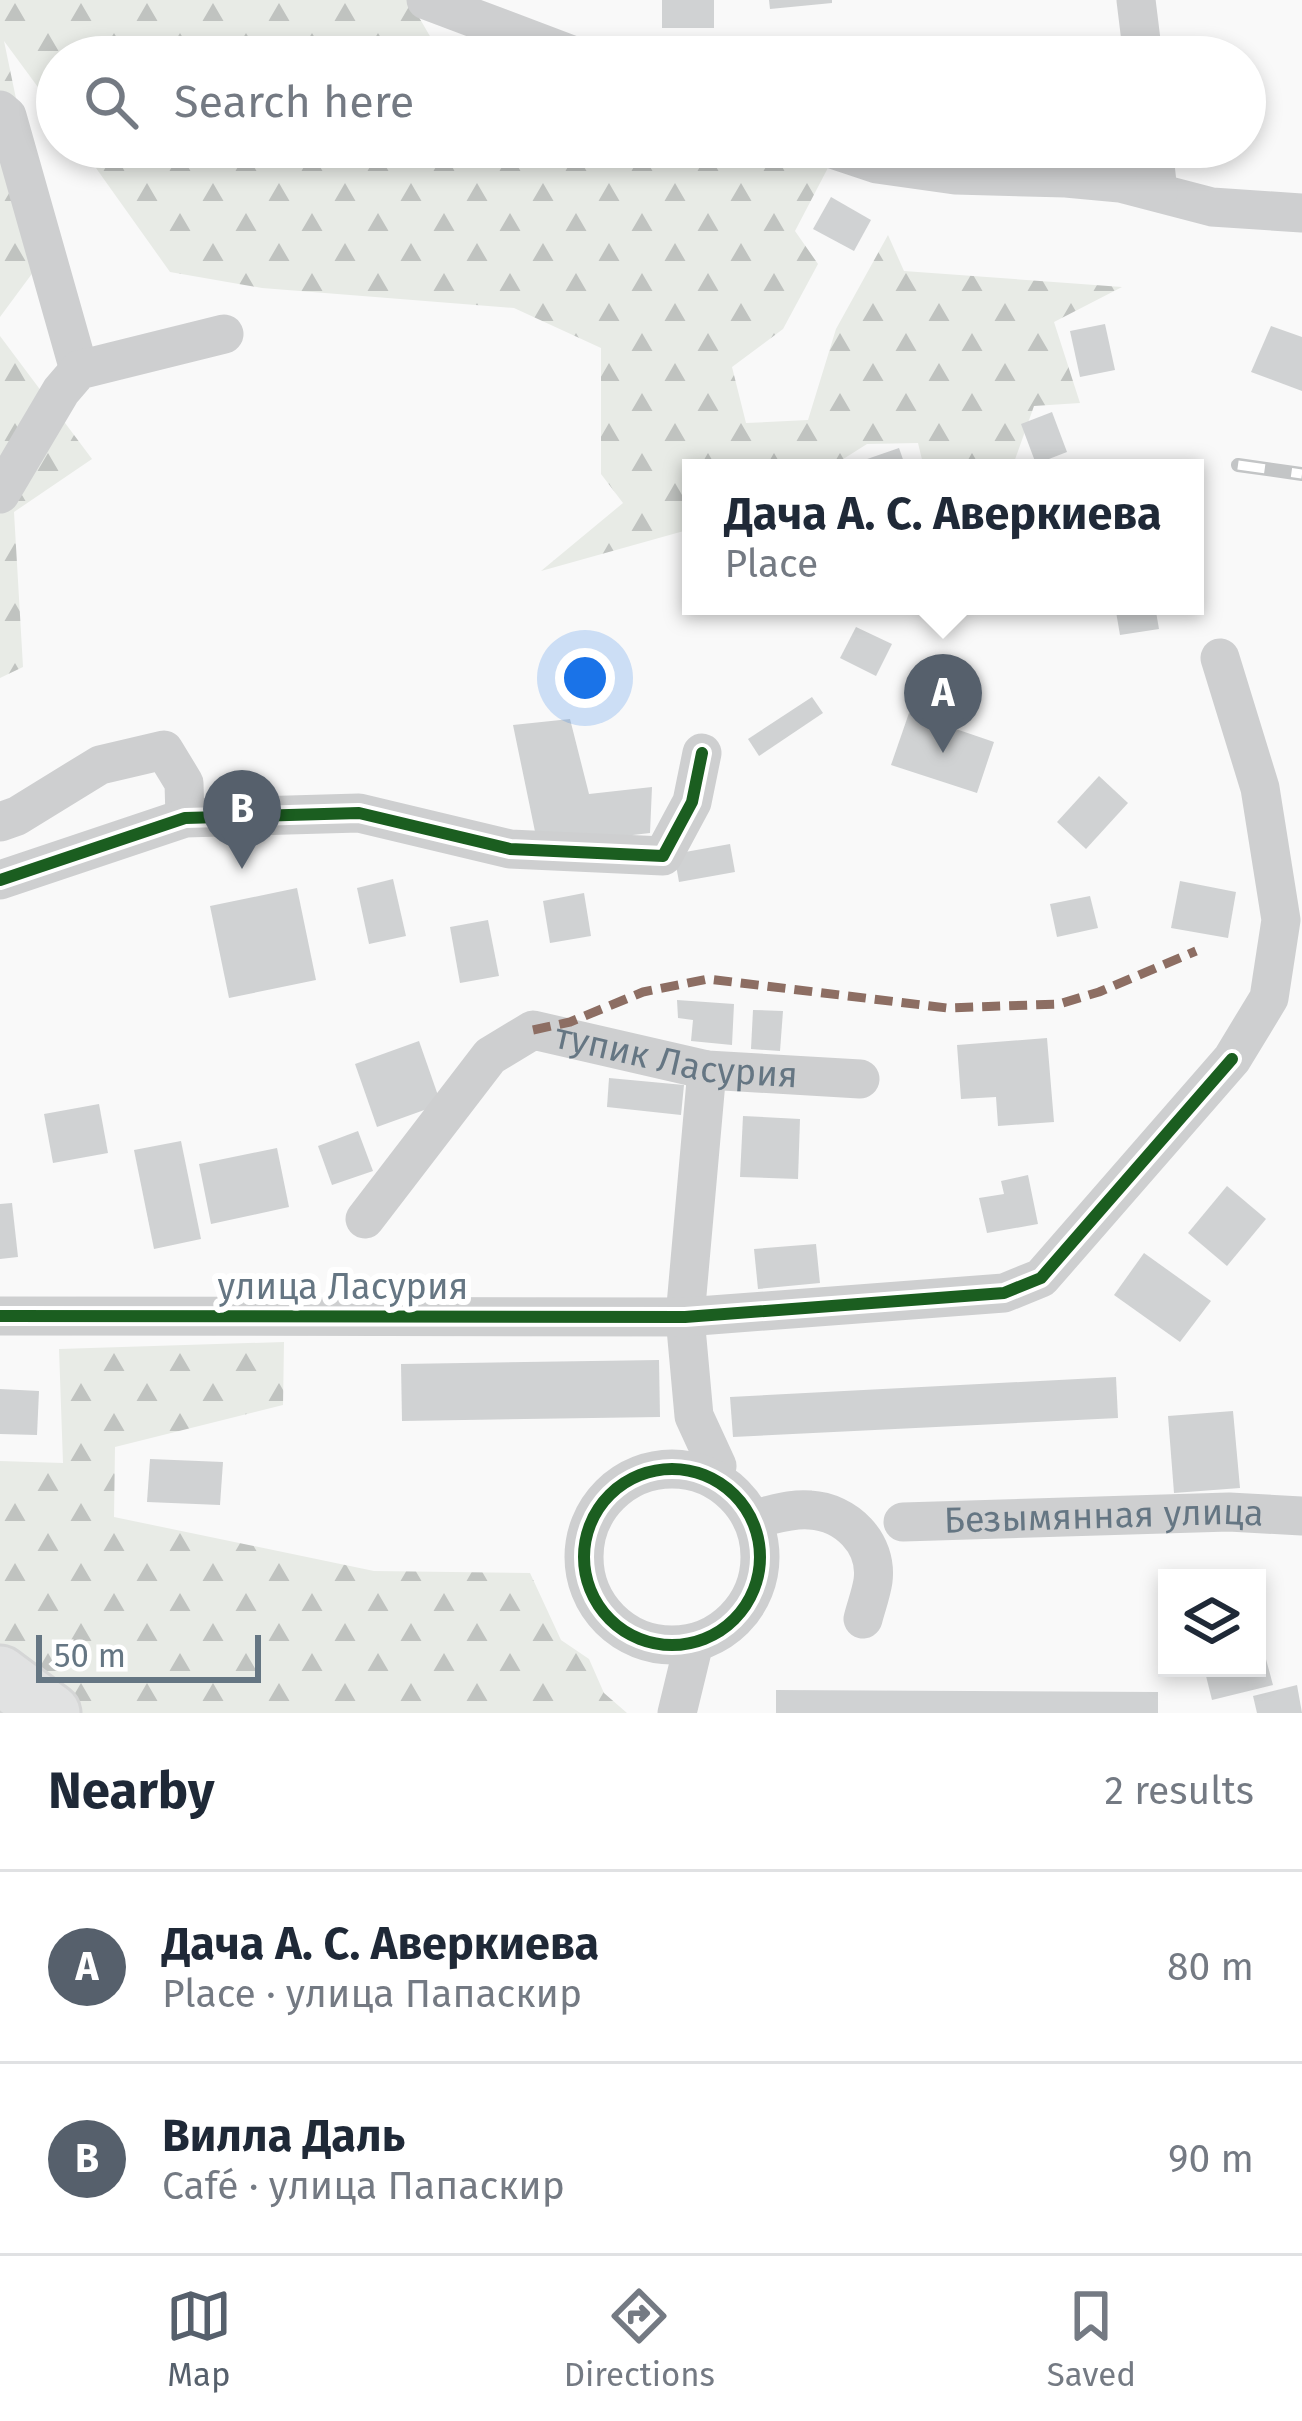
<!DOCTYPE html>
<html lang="en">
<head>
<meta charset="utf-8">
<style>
	:root { --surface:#fff; --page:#f6f6f7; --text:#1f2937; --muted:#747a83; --line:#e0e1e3; --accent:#56606c }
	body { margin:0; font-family:"Fira Sans",sans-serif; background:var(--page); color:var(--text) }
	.controls { position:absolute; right:36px; bottom:36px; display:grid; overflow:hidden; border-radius:0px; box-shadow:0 6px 18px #0003 }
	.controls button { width:108px; height:108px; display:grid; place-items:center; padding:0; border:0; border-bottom:3px solid var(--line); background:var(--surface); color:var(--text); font:60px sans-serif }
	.scale { position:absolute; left:36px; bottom:30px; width:225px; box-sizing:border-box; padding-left:12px; border:6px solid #657683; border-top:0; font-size:33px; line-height:42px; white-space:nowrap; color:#657683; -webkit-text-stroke:9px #fff; paint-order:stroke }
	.you { position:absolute; left:585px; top:678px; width:42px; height:42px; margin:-30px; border:9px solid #fff; border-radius:50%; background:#1a73e8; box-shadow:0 0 0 18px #1a73e833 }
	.badge { display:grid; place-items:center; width:78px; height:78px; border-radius:50%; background:var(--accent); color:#fff; font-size:39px; font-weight:700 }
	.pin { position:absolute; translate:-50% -99px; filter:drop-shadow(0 3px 6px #0008) }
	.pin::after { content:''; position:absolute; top:63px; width:42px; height:36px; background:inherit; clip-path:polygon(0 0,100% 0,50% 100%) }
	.popup { position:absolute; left:682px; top:459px; width:522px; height:156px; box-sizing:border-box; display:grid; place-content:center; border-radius:0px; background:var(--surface); filter:drop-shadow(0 3px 9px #0005); font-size:39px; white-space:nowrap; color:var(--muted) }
	.popup b { font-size:45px; color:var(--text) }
	.popup::after { content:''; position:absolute; left:50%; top:100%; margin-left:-24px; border:24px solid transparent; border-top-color:var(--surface) }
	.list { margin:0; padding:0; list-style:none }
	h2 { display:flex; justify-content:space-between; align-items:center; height:156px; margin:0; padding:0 48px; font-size:51px }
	h2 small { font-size:39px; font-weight:400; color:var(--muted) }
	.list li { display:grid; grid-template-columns:78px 1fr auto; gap:36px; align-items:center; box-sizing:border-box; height:192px; padding:0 48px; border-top:3px solid var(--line) }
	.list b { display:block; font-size:45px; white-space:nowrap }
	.list p { margin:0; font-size:39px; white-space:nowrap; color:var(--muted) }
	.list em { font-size:39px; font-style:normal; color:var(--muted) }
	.icon { flex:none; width:66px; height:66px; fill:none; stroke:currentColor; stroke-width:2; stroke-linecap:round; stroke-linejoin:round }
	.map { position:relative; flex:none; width:1302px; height:1713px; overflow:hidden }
	.search { position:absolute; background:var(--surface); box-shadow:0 6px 18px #0003; left:36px; right:36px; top:36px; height:132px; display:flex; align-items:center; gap:30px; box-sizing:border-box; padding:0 42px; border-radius:66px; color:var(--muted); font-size:45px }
	.sheet { height:540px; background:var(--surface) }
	nav { display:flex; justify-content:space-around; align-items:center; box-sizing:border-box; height:168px; border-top:3px solid var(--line); background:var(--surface); font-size:33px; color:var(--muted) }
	nav a { display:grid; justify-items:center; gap:6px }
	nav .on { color:var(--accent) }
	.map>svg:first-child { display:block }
</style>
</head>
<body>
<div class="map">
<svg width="1302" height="1713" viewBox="0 0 1302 1713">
	<defs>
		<pattern id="forest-firs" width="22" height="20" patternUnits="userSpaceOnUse" patternTransform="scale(3)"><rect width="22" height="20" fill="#e8ebe6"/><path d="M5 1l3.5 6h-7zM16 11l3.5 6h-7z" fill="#c0c3c0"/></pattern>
	</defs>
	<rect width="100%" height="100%" fill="#f9f9f9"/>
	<!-- forest -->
	<g fill="url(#forest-firs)">
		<polygon points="0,0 409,0 442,57 57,57 57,113 4,41 48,252 0,317"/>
		<polygon points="81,147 493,147 499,157 615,147 786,147 831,162 795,231 818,264 783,329 732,367 746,423 808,420 836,329 888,235 904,271 1122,287 1054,322 1080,403 1034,406 1012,468 924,468 918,443 867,444 829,468 691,468 691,529 541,571 623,503 601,474 601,348 514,308 262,288 170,272"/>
		<polygon points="0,336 92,459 14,512 23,667 0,678"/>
		<polygon points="284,1342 283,1405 115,1447 114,1517 374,1571 530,1573 561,1640 589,1659 604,1693 627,1713 74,1713 0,1653 0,1461 63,1463 59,1349"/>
	</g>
	<!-- building -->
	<g fill="#d0d2d3">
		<rect x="662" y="0" width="52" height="28"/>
		<polygon points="769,0 832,0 832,3 770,9"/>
		<polygon points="919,38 921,57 882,57 880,42"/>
		<polygon points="831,197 871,220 854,251 813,229"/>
		<polygon points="1105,324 1115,370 1080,377 1070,331"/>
		<polygon points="1271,326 1302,337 1302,391 1251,372"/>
		<polygon points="1052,412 1067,452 1036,464 1021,424"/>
		<polygon points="899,448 906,468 844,468 844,467"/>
		<polygon points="1115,606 1155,606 1159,629 1120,635"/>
		<polygon points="856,627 892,644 876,676 840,658"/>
		<polygon points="812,697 823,713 759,756 748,739"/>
		<polygon points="909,713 994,742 977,793 891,765"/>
		<polygon points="570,719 589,794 652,787 650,833 538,846 513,725"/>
		<polygon points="1099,776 1128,803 1086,849 1057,822"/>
		<polygon points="730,844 735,872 679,882 674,854"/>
		<polygon points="393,879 406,936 369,944 357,888"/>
		<polygon points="1180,881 1236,892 1228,938 1171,928"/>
		<polygon points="297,888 316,980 229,998 210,906"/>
		<polygon points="584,893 591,936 550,943 543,901"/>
		<polygon points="1090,896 1098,928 1057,937 1050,904"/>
		<polygon points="488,920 499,976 460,983 450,927"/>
		<polygon points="677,1000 734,1004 732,1045 691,1041 693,1020 678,1018"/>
		<polygon points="753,1010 783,1011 780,1051 751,1049"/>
		<polygon points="1047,1038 1054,1122 998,1126 996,1097 961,1099 957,1045"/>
		<polygon points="419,1041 441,1104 377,1127 355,1064"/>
		<polygon points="609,1078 684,1085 681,1115 607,1107"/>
		<polygon points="99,1104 108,1153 53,1163 44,1114"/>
		<polygon points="743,1116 800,1119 798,1179 740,1177"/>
		<polygon points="358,1131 373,1171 332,1185 318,1146"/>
		<polygon points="181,1141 201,1239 154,1249 134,1150"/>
		<polygon points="277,1148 289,1207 211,1224 199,1164"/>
		<polygon points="1028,1175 1038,1224 987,1233 979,1198 1004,1194 1001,1181"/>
		<polygon points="1227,1186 1266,1219 1227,1266 1188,1233"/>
		<polygon points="12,1203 18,1257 0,1259 0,1204"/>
		<polygon points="816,1244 820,1283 758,1289 754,1249"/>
		<polygon points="1144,1253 1211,1301 1180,1342 1114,1295"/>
		<polygon points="659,1360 660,1417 402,1421 401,1364"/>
		<polygon points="1116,1377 1118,1418 733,1437 730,1397"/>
		<polygon points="0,1389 39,1391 37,1435 0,1434"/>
		<polygon points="1233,1411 1240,1488 1174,1493 1168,1416"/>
		<polygon points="150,1459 223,1462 220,1505 147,1502"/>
		<polygon points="1257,1626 1273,1685 1212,1700 1204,1668 1257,1668"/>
		<polygon points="1297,1685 1302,1713 1257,1713 1253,1696"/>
		<polygon points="776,1690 1158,1692 1158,1713 776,1713"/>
	</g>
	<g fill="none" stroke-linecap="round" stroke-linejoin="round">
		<defs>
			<polyline id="highway" points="0,1675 51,1713"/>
		</defs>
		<!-- highway casing -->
		<use href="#highway" stroke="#d5d6d6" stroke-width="63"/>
		<!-- minor -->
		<g stroke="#cecfd0" stroke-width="39">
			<polyline points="426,0 577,57"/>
			<polyline points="1136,0 1143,57"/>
			<polyline points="0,110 7,116 79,370"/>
			<polyline points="826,147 877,164 955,175 1066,178 1120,183 1212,207 1302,213"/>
			<polyline points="1153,147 1158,192"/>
			<polyline points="0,494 61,391 79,370 224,334"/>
			<polyline points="0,822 17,816 100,765 164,750 184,783 185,818"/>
			<polyline points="0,880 185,818 359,813 510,849 663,856 692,802 702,753"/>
			<polyline points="707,1070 685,1317 694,1416 717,1466 713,1478"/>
			<path id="s1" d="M 365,1219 L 490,1056 L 533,1030 L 707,1070 L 860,1079"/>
			<polyline points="0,1316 685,1317 1004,1293 1041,1278 1232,1059 1269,998 1281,920 1260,788 1220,658"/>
			<circle cx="672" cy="1557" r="88"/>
			<path d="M 752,1519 C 770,1516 791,1508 810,1510 C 846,1512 878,1543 873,1581 C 871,1594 866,1607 863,1619"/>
			<path id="s2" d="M 903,1522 L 1229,1512 L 1302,1516"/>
			<polyline points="677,1713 694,1643"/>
		</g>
		<!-- highway -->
		<use href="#highway" stroke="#e1e2e2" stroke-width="57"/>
		<defs>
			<polyline id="rail" points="1238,465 1302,474"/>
		</defs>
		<!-- rail casing -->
		<use href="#rail" stroke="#c3c5c6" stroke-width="14"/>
		<!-- rail -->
		<use href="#rail" stroke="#fff" stroke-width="9" stroke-dasharray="27" stroke-linecap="butt"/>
		<!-- quiet -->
		<polyline stroke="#8d6e63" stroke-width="9" stroke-dasharray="18 9" stroke-linecap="butt" points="533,1030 570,1022 643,992 708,979 947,1008 1059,1004 1099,992 1196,951"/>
		<defs>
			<g id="cycleway">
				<polyline points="0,880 185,818 359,813 510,849 663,856 692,802 702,753"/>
				<polyline points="0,1316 685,1317 1004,1293 1041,1278 1232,1059"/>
				<circle cx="672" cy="1557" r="88"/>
			</g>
		</defs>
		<!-- cycleway casing -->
		<use href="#cycleway" stroke="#fff" stroke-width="20"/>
		<!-- cycleway -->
		<use href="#cycleway" stroke="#1b5e20" stroke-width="12"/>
	</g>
	<g text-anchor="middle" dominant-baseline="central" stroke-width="12" stroke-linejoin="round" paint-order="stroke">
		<!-- street labels -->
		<g font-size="36" fill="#657683" stroke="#fff">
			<text stroke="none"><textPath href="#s1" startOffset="402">тупик Ласурия</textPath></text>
			<text x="343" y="1287">улица Ласурия</text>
			<text stroke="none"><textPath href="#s2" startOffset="201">Безымянная улица</textPath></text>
		</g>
	</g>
</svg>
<div class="controls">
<button><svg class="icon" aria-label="layers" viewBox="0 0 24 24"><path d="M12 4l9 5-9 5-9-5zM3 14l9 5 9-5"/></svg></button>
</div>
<div class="scale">50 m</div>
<div class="you"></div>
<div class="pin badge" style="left:943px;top:753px">A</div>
<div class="popup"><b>Дача А. С. Аверкиева</b>Place</div>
<div class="pin badge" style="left:242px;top:869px">B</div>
<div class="search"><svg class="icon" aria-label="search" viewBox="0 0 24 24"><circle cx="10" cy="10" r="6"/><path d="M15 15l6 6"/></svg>Search here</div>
</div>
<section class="sheet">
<h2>Nearby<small>2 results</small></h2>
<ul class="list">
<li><span class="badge">A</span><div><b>Дача А. С. Аверкиева</b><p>Place · улица Папаскир</p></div><em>80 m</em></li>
<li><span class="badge">B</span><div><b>Вилла Даль</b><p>Café · улица Папаскир</p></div><em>90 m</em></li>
</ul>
</section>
<nav>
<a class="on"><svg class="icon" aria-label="map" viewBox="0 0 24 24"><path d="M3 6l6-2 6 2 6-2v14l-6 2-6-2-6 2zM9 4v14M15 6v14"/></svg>Map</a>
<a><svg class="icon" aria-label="directions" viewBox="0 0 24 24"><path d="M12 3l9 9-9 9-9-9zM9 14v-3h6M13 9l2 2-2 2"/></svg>Directions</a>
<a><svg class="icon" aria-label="saved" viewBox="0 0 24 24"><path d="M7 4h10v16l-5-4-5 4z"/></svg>Saved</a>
</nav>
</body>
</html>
